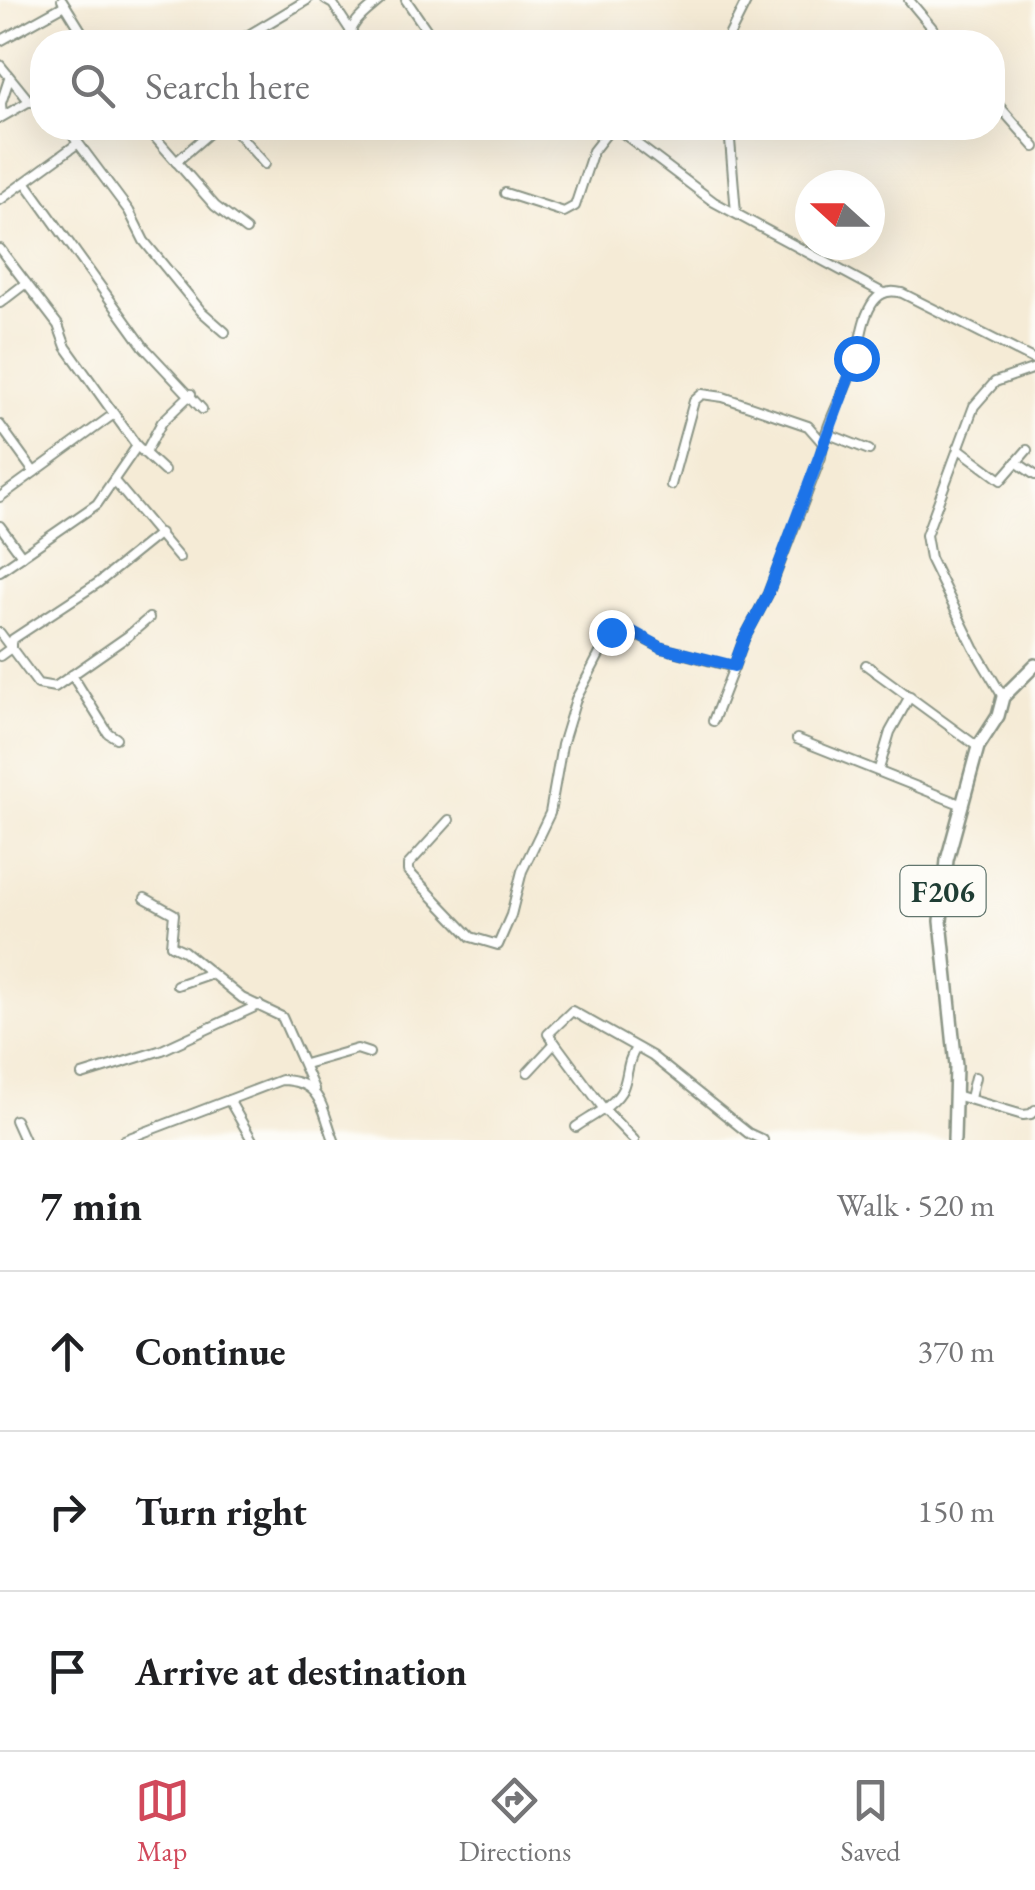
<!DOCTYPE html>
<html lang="en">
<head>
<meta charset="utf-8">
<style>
	:root { --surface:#fff; --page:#f2f2f2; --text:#202124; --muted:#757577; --line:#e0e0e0; --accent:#d1495b }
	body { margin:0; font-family:"EB Garamond",serif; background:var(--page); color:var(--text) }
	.compass { position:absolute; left:795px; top:170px; width:90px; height:90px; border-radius:50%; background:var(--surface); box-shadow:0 10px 40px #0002; rotate:291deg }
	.stop { position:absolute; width:30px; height:30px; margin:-22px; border:8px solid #1a73e8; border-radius:50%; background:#fff }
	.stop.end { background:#1a73e8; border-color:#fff; box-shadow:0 2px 10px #0008 }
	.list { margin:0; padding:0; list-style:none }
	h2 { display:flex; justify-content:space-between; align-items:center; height:130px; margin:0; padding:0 40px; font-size:42px }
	h2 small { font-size:32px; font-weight:400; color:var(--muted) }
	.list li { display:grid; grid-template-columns:65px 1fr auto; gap:30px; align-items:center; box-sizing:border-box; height:160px; padding:0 40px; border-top:2px solid var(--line) }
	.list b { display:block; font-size:38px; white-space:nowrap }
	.list em { font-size:32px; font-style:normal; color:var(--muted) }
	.icon { flex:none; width:55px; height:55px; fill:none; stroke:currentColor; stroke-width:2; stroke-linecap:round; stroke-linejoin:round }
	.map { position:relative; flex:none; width:1035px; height:1140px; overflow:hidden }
	.search { position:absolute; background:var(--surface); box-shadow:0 10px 40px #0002; left:30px; right:30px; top:30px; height:110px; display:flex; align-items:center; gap:25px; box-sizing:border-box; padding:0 35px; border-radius:40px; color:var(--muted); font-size:38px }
	.sheet { height:610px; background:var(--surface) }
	nav { display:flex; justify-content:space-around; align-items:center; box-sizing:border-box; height:140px; border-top:2px solid var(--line); background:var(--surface); font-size:28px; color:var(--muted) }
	nav a { display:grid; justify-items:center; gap:5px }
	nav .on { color:var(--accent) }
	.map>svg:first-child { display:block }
</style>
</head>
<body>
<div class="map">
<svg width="1035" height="1140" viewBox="0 0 1035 1140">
	<rect width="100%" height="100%" fill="#fdfcf7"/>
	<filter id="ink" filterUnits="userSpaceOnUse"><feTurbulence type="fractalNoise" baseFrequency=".01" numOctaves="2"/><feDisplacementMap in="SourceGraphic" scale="20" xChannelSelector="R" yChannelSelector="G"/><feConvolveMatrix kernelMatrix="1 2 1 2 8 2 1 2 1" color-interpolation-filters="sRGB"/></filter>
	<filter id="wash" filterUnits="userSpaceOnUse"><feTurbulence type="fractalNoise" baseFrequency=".0048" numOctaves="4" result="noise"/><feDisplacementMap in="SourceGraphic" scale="40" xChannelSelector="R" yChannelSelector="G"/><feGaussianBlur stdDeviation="2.25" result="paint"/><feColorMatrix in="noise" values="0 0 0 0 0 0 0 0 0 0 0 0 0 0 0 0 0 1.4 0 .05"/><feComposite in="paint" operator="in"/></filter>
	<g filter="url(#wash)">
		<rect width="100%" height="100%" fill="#f5ebd6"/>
	</g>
	<g filter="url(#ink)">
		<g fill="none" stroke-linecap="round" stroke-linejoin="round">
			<defs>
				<g id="minor">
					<polyline points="62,0 88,42"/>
					<polyline points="326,0 333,4 358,42"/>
					<polyline points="406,0 435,42"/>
					<polyline points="909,0 944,42"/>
					<polyline points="729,36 747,0"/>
					<polyline points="0,41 65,5"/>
					<polyline points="237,42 307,0"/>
					<path d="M 348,42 C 351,21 364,14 380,0"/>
					<polyline points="0,65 30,102"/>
					<polyline points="992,98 1035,147"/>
					<polyline points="2,116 1,103 9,79"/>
					<polyline points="0,118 42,94"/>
					<polyline points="67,128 129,211 144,241 201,311 225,332"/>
					<polyline points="147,128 215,206 246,230"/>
					<polyline points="233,128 265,164"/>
					<polyline points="616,128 714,202 883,293"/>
					<polyline points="729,128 736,213"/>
					<polyline points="176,162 215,128"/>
					<polyline points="26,183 144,347 202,409"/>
					<polyline points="505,193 564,212 575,206 593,151 611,128"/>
					<polyline points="0,200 77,144"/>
					<polyline points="0,249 58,325 66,347 137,446 164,471"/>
					<polyline points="0,303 26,283"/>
					<polyline points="0,425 34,472"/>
					<polyline points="826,433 869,450"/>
					<polyline points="958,448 1001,480 1027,450"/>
					<polyline points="145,453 162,422 191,394"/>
					<polyline points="1016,462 1035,475"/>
					<polyline points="115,482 179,558"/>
					<polyline points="671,485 694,401 702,394 723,397 808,426 822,442"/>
					<polyline points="0,497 114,414"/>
					<polyline points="0,526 22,556"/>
					<polyline points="0,571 97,504 137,446"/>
					<polyline points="0,633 38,684 55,687 128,636 149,618"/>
					<polyline points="0,656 11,648 13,639 98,583 160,533"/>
					<polyline points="866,665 978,747"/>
					<polyline points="72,675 108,733 116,738"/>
					<polyline points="1003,697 974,648 930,558 926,535 974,406 995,382 1035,368"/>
					<polyline points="713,721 734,667"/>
					<polyline points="797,739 960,804"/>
					<polyline points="879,769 890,732 910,696"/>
					<path d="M 449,820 L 408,865 L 408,871 L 471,937 L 498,945 L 511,915 L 522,871 L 550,813 L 562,745 L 576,699 L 611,632 L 621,627 L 662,648 L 734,667 L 744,639 L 768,594 L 821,457 C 824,426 842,398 853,368 C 861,347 860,320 874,301 C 882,291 891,290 902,293 L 1035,360"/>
					<polyline points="145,898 174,914 171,945 184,951 242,998 282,1017 314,1089"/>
					<polyline points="177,985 209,974"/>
					<polyline points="555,1043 603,1108 634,1140"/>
					<polyline points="305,1064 357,1049 369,1053"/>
					<polyline points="528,1072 555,1043 548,1034 572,1011 652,1056 748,1133 763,1140"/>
					<polyline points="82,1075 162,1050 259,1005"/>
					<polyline points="955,1095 1023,1115 1031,1114 1035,1110"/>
					<polyline points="970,1098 975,1077"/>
					<polyline points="229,1100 252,1140"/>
					<polyline points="15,1120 24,1140"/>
					<path d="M 576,1127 C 590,1117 616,1105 623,1088 C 629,1073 626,1063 636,1048"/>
					<path d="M 124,1140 L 281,1080 C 322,1081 321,1107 334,1140"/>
				</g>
				<polyline id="primary" points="954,1140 956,1066 941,921 947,860 978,747 998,716 1003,697 1035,665"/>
			</defs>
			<!-- minor casing -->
			<use href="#minor" stroke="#8a9485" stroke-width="12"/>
			<!-- primary casing -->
			<use href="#primary" stroke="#8a9485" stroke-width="16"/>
			<!-- minor -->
			<use href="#minor" stroke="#fff" stroke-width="8"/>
			<!-- primary -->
			<use href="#primary" stroke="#fff" stroke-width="11"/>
		</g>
	</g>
	<g fill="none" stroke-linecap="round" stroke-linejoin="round" filter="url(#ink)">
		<!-- route -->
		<polyline stroke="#1a73e8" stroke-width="12" points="611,632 622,626 662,648 734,666 744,639 768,594 856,358"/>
	</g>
	<g text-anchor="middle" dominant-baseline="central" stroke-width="9" stroke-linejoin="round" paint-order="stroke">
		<!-- shield labels -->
		<rect fill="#fdfcf7" stroke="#62766e" stroke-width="2.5" x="900.5" y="866" width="85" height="50" rx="8"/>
		<g font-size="30" font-weight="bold" fill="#1f3d34">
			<text x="943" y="891">F206</text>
		</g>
	</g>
</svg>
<svg class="compass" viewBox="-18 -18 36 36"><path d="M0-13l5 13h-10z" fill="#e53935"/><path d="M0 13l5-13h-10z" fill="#757577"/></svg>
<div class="stop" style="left:856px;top:358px"></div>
<div class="stop end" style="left:611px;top:632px"></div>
<div class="search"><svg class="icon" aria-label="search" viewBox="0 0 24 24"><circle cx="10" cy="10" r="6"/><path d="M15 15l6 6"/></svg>Search here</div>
</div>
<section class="sheet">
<h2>7 min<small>Walk · 520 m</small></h2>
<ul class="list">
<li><svg class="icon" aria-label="ahead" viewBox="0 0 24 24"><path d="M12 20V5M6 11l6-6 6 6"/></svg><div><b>Continue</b></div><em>370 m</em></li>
<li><svg class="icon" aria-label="right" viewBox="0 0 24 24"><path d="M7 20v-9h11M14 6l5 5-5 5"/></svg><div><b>Turn right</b></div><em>150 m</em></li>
<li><svg class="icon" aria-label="arrive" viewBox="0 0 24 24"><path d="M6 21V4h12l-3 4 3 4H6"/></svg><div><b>Arrive at destination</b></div></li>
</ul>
</section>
<nav>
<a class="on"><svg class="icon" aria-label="map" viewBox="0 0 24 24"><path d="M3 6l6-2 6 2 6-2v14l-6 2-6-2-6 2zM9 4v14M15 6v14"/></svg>Map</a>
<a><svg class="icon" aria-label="directions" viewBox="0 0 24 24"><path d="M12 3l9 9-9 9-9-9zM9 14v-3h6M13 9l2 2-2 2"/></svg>Directions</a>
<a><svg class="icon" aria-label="saved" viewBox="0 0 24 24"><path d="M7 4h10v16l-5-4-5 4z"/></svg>Saved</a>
</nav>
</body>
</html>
